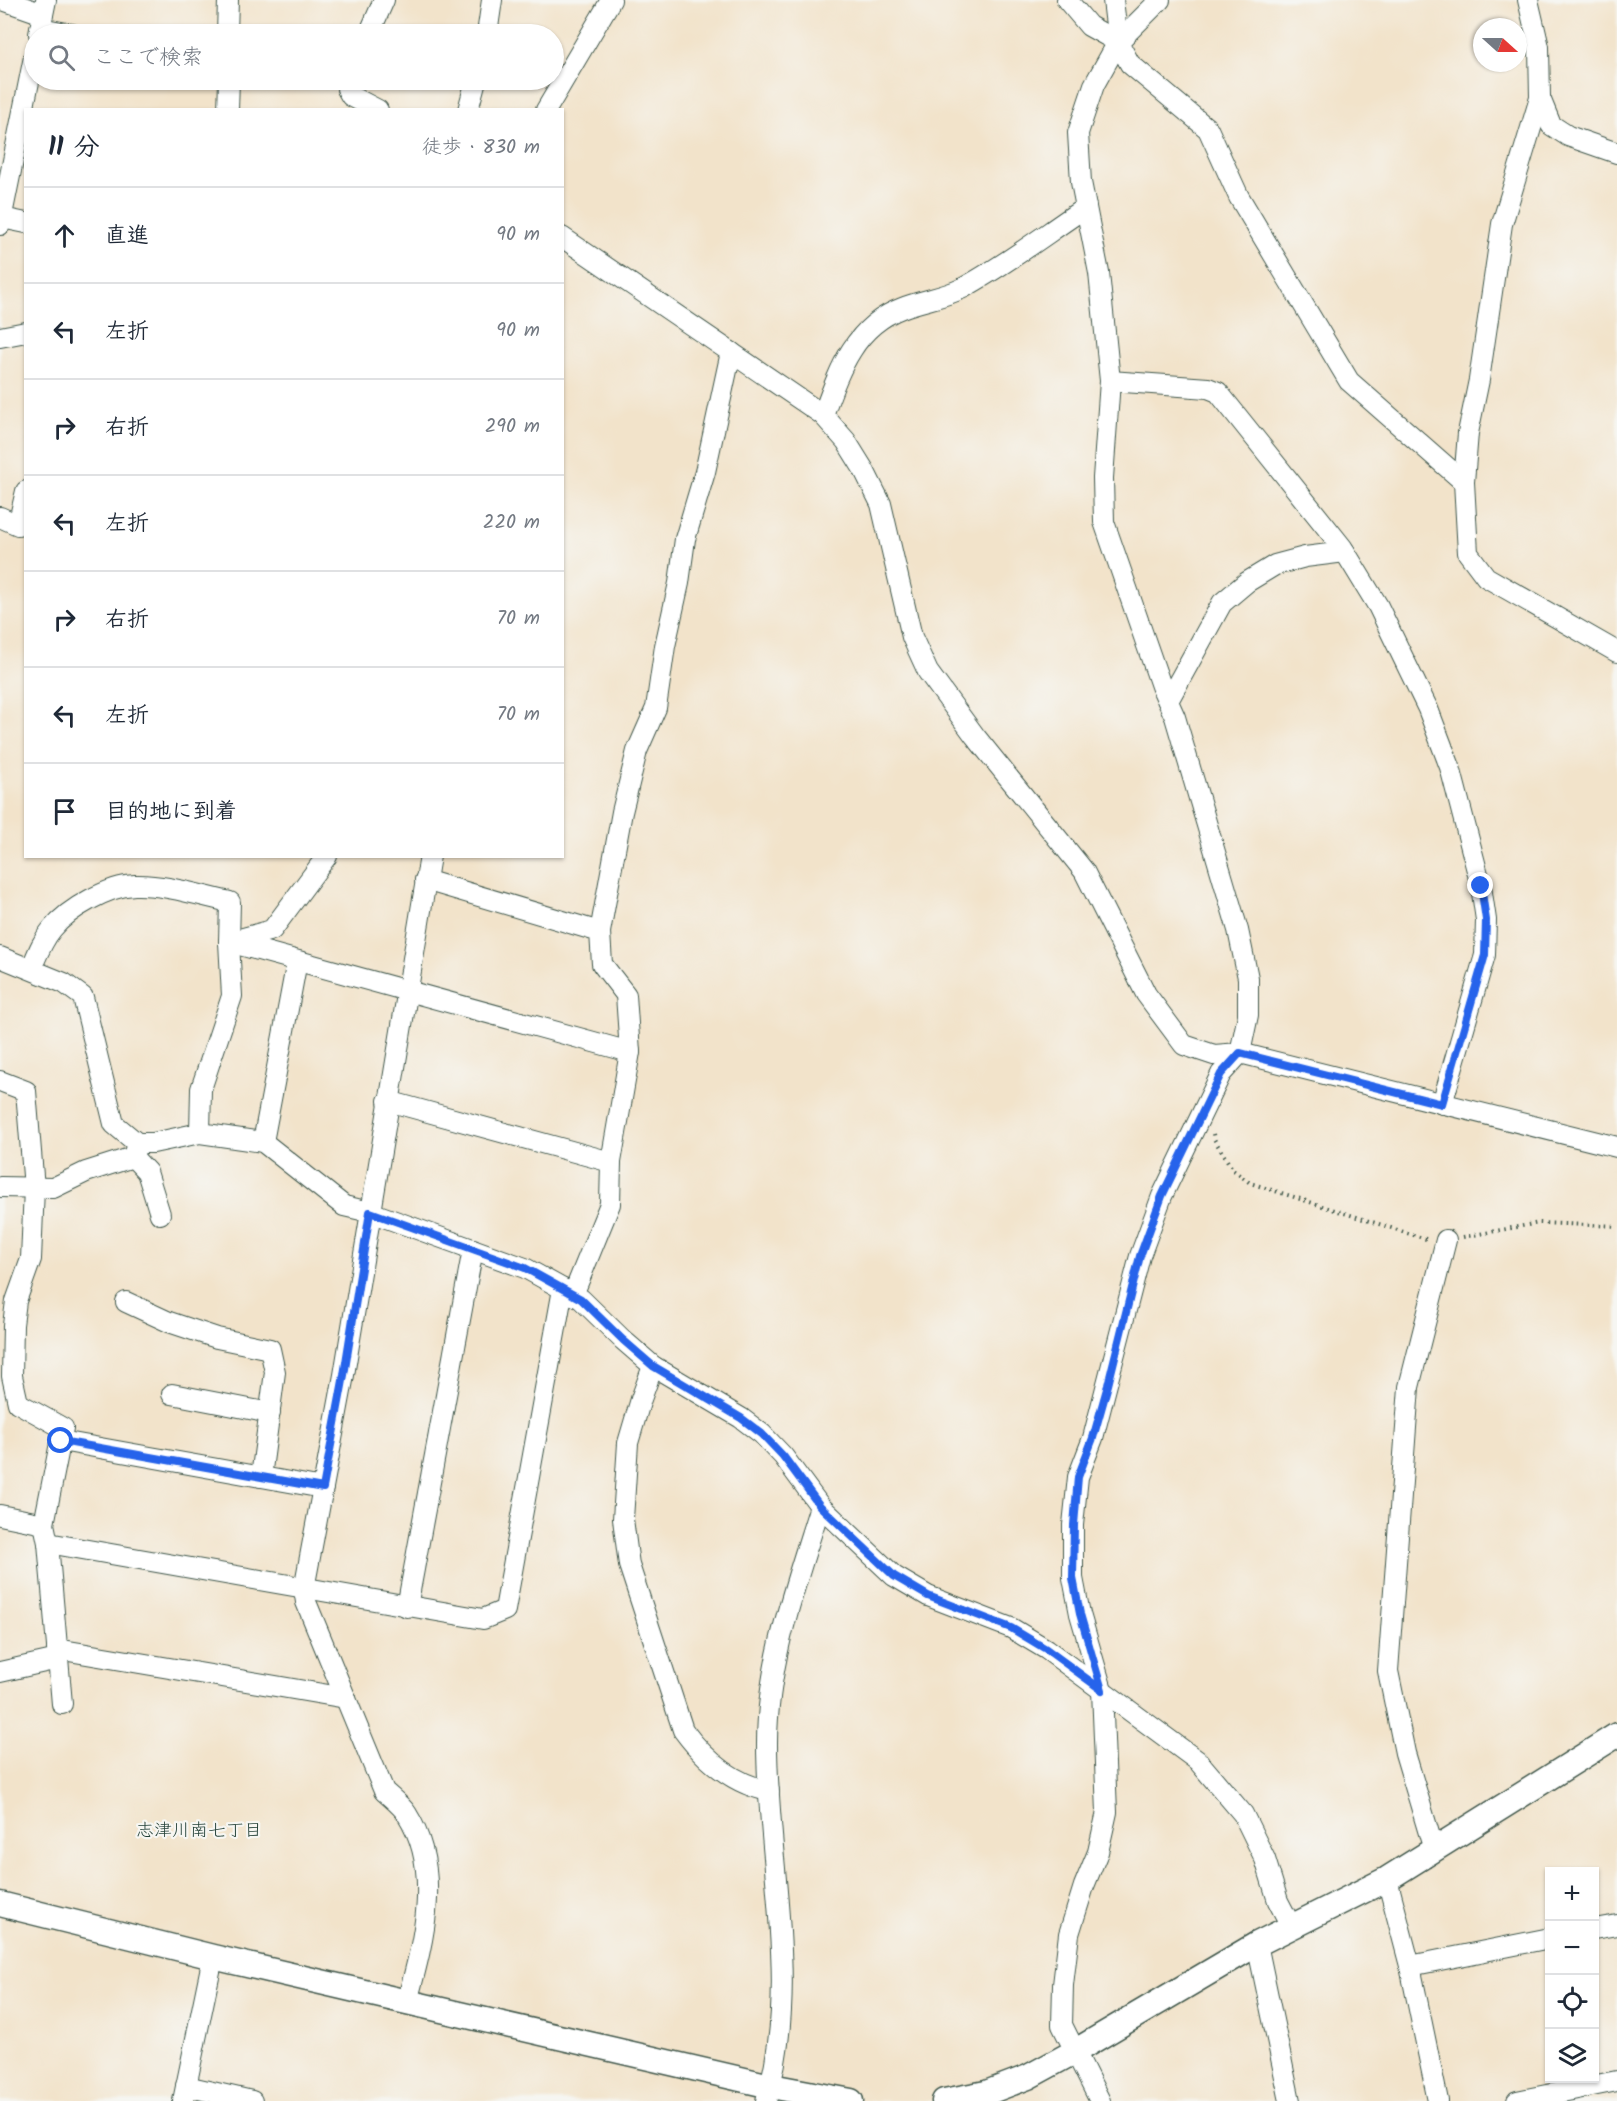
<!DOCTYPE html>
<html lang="ja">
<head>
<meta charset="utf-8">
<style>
	:root { --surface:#fff; --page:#f6f6f7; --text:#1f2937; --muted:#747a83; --line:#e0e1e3 }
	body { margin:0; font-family:Kalam,"Klee One",sans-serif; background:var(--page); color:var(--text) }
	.controls { position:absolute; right:18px; bottom:18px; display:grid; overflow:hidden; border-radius:0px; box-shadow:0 2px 4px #0004 }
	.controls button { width:54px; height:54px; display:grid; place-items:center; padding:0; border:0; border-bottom:2px solid var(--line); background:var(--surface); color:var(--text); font:30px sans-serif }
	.compass { position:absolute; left:1473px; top:18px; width:54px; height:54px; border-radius:50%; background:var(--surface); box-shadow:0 2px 4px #0004; rotate:111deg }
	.stop { position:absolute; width:18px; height:18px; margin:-14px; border:4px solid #2563eb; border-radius:50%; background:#fff }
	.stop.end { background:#2563eb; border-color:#fff; box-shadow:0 2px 6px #0008 }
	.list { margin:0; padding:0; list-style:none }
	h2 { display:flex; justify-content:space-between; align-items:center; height:78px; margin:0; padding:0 24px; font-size:26px }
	h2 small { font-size:20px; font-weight:400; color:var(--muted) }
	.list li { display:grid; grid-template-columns:39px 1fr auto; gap:18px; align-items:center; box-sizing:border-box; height:96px; padding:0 24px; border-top:2px solid var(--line) }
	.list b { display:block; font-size:22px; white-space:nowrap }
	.list em { font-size:20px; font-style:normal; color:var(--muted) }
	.icon { flex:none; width:33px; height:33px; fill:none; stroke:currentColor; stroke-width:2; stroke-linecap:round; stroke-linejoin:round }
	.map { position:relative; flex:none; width:1617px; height:2101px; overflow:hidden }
	.search { position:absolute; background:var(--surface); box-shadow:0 2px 4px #0004; left:24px; top:24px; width:540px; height:66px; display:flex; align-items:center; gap:15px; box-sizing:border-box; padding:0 21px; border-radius:33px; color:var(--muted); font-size:22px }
	.panel { position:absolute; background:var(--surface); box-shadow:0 2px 4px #0004; left:24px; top:108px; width:540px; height:750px; border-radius:0px }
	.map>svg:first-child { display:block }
</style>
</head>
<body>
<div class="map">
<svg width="1617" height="2101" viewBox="0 0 1617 2101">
	<rect width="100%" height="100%" fill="#f6f6f2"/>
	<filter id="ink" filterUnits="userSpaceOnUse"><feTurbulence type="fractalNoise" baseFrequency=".0167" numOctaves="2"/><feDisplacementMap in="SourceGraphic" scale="12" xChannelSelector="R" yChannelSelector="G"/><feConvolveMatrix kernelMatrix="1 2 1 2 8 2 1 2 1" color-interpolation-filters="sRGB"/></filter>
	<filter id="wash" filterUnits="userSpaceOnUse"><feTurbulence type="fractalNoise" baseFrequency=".008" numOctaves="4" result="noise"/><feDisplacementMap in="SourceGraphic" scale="24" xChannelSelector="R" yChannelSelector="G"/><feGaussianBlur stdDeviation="1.35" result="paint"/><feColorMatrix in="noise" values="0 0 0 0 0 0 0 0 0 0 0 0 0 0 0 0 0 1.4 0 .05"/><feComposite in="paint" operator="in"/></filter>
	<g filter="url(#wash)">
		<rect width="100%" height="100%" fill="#f2e3ca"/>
	</g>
	<g filter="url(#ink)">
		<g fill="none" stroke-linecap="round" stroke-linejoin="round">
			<defs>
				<g id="minor">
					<polyline points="3,0 43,14"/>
					<polyline points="1067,0 1089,26 1118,42"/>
					<polyline points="1113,0 1118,42 1130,64 1208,129 1239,197 1349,381 1464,482"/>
					<polyline points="1528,0 1539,47 1540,98 1502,224 1479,380 1468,433 1464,482 1468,553 1486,577 1617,652"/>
					<polyline points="40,28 72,34"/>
					<polyline points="39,34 46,0"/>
					<polyline points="227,34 228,0"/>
					<polyline points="369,34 384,0"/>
					<polyline points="487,34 492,0"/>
					<polyline points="349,80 347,89 351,96 378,110"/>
					<polyline points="1540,98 1551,125 1568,136 1617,153"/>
					<polyline points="228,110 229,80"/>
					<polyline points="468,110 476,80"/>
					<polyline points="546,110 611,0"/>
					<polyline points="2,218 26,223"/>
					<polyline points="0,225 34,57"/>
					<polyline points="562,237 823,415 846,441 864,470 881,504 912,637 928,672 975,736 1084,871 1146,994 1184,1045 1214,1055 1240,1053 1617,1147"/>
					<polyline points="0,337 26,332"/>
					<polyline points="1110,381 1208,388 1218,392 1342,547 1378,606 1428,709 1450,767 1481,886 1486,920 1485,955 1442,1104"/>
					<path d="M 823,415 C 839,371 854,326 902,308 C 922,300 943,298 963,288 C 1004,266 1047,233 1086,207"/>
					<polyline points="0,517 18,525 26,491"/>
					<polyline points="1168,701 1222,603 1247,582 1275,565 1305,557 1345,552"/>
					<polyline points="425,880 600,932 602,964 626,995 630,1052 611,1162 610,1204 573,1295"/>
					<polyline points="600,932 622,812 637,751 656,708 665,646 679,583 685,539 705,472 731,352"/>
					<polyline points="0,957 64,983 83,997 114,1124 137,1143 153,1143 200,1133 263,1142 344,1206 370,1212 525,1268 581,1299 623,1340 653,1366 741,1418 762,1434 783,1456 820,1506 894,1576 928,1596 1011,1628 1046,1649 1198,1761 1243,1814 1265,1859 1278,1901 1291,1926"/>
					<path d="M 31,969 C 37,955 42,941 52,929 C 69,908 109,886 135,885 C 164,884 202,896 230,902 L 229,942 L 630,1052"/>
					<polyline points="0,1081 26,1091 34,1188 31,1259 16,1301 13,1325 12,1376 18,1403 63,1428 44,1524 48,1543 62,1704"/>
					<polyline points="388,1101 611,1162"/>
					<polyline points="200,1133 201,1089 232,996 229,942 272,930 327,856"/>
					<polyline points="263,1142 297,961"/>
					<polyline points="133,1157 147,1172 160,1214"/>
					<polyline points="0,1187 53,1188 86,1172 133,1157 137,1143"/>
					<polyline points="126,1302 169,1322 217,1338 270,1349 275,1372 261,1477"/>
					<path d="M 653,1366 L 641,1399 L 628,1443 L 623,1519 L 629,1565 L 683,1730 C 705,1760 733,1784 769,1791"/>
					<polyline points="172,1394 270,1413"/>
					<polyline points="61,1441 323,1488"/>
					<polyline points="0,1515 44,1524"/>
					<polyline points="48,1543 483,1619 505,1610 563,1289"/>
					<polyline points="407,1607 473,1249"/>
					<polyline points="57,1649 346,1698"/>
					<polyline points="0,1672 58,1659"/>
					<polyline points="1434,1850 1405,1753 1388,1671 1409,1387 1446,1240"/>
					<polyline points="1387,1879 1410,1966 1438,2101"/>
					<polyline points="1594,1929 1617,1925"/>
					<polyline points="1257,1944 1290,2101"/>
					<polyline points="1410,1966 1550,1938"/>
					<path d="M 407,2002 C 423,1942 443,1871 407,1814 C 401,1805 391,1798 384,1791 L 306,1602 L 304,1589 L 344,1375 L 430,856"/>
					<polyline points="186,2086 252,2101"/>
					<polyline points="183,2101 213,1957"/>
					<path d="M 766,2101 C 801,1984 767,1863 767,1744 C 767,1662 796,1584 820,1506"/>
					<polyline points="1100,2101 1062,2025 1063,1985 1069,1934 1084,1886 1098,1852 1107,1812 1102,1690 1080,1614 1073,1578 1073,1525 1078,1477 1093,1438 1140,1256 1162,1196 1221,1074 1240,1053 1248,1015 1248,978 1238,930 1175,717 1161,686 1104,522 1103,478 1110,381 1099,273 1081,182 1078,133 1094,85 1118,42 1160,0"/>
					<polyline points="1517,2101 1617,2081"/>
				</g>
				<g id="tertiary">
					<polyline points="0,1904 213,1957 407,2002 771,2086 851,2101"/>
					<polyline points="944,2101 986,2093 1028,2077 1074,2052 1257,1944 1387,1879 1617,1735"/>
				</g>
			</defs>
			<!-- minor casing -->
			<use href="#minor" stroke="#3f564a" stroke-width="22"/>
			<!-- tertiary casing -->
			<use href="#tertiary" stroke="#3f564a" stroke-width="27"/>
			<!-- path -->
			<g stroke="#3f564a" stroke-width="4" stroke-dasharray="1.5 4.5" stroke-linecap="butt">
				<polyline points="1213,1134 1214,1139 1233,1170 1250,1183 1429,1240"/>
				<polyline points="1463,1237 1539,1223 1617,1226"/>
			</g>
			<!-- minor -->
			<use href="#minor" stroke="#fff" stroke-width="20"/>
			<!-- tertiary -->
			<use href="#tertiary" stroke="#fff" stroke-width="24"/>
		</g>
	</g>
	<g fill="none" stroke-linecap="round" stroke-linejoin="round" filter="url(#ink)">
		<!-- route -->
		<polyline stroke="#2563eb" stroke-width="8" points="61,1441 323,1488 344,1375 370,1212 525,1268 581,1299 623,1340 653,1366 741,1418 762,1434 783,1456 820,1506 894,1576 928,1596 1011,1628 1046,1649 1102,1690 1080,1614 1073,1578 1074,1525 1078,1477 1093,1438 1108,1385 1140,1256 1162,1196 1221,1074 1240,1053 1442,1104 1485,955 1486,920 1481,886"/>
	</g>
	<g text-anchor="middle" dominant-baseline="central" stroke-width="4.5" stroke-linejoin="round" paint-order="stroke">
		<!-- neighbourhood labels -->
		<g font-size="18" fill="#1f3d34" stroke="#f6f6f2">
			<text x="199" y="1831">志津川南七丁目</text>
		</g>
	</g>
</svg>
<div class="controls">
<button>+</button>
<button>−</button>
<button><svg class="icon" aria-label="locate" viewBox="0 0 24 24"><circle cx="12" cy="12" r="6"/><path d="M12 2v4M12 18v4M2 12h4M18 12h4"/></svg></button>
<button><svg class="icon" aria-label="layers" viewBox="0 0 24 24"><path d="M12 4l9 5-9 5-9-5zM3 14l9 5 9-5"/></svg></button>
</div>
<svg class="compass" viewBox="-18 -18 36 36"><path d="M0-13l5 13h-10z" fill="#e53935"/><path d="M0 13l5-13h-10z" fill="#747a83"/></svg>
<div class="stop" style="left:61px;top:1441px"></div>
<div class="stop end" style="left:1481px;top:886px"></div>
<div class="search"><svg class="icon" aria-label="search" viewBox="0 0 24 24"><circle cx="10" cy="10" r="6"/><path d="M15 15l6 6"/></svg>ここで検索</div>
<section class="panel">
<h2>11 分<small>徒歩 · 830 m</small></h2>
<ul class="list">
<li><svg class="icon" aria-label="ahead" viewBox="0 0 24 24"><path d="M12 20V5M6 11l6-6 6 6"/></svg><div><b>直進</b></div><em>90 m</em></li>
<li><svg class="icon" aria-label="left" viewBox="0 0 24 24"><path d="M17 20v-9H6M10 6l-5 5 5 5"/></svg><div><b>左折</b></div><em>90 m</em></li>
<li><svg class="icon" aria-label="right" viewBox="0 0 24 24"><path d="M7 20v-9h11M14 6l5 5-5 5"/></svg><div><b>右折</b></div><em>290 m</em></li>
<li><svg class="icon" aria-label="left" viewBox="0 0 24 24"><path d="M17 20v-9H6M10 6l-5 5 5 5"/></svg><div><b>左折</b></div><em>220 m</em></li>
<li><svg class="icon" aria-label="right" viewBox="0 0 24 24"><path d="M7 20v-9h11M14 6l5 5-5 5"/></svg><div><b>右折</b></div><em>70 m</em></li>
<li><svg class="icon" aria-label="left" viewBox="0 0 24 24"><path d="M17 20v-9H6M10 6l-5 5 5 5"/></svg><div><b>左折</b></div><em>70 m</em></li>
<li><svg class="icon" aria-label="arrive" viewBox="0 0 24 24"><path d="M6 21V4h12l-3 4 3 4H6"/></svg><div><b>目的地に到着</b></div></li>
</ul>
</section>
</div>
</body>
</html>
